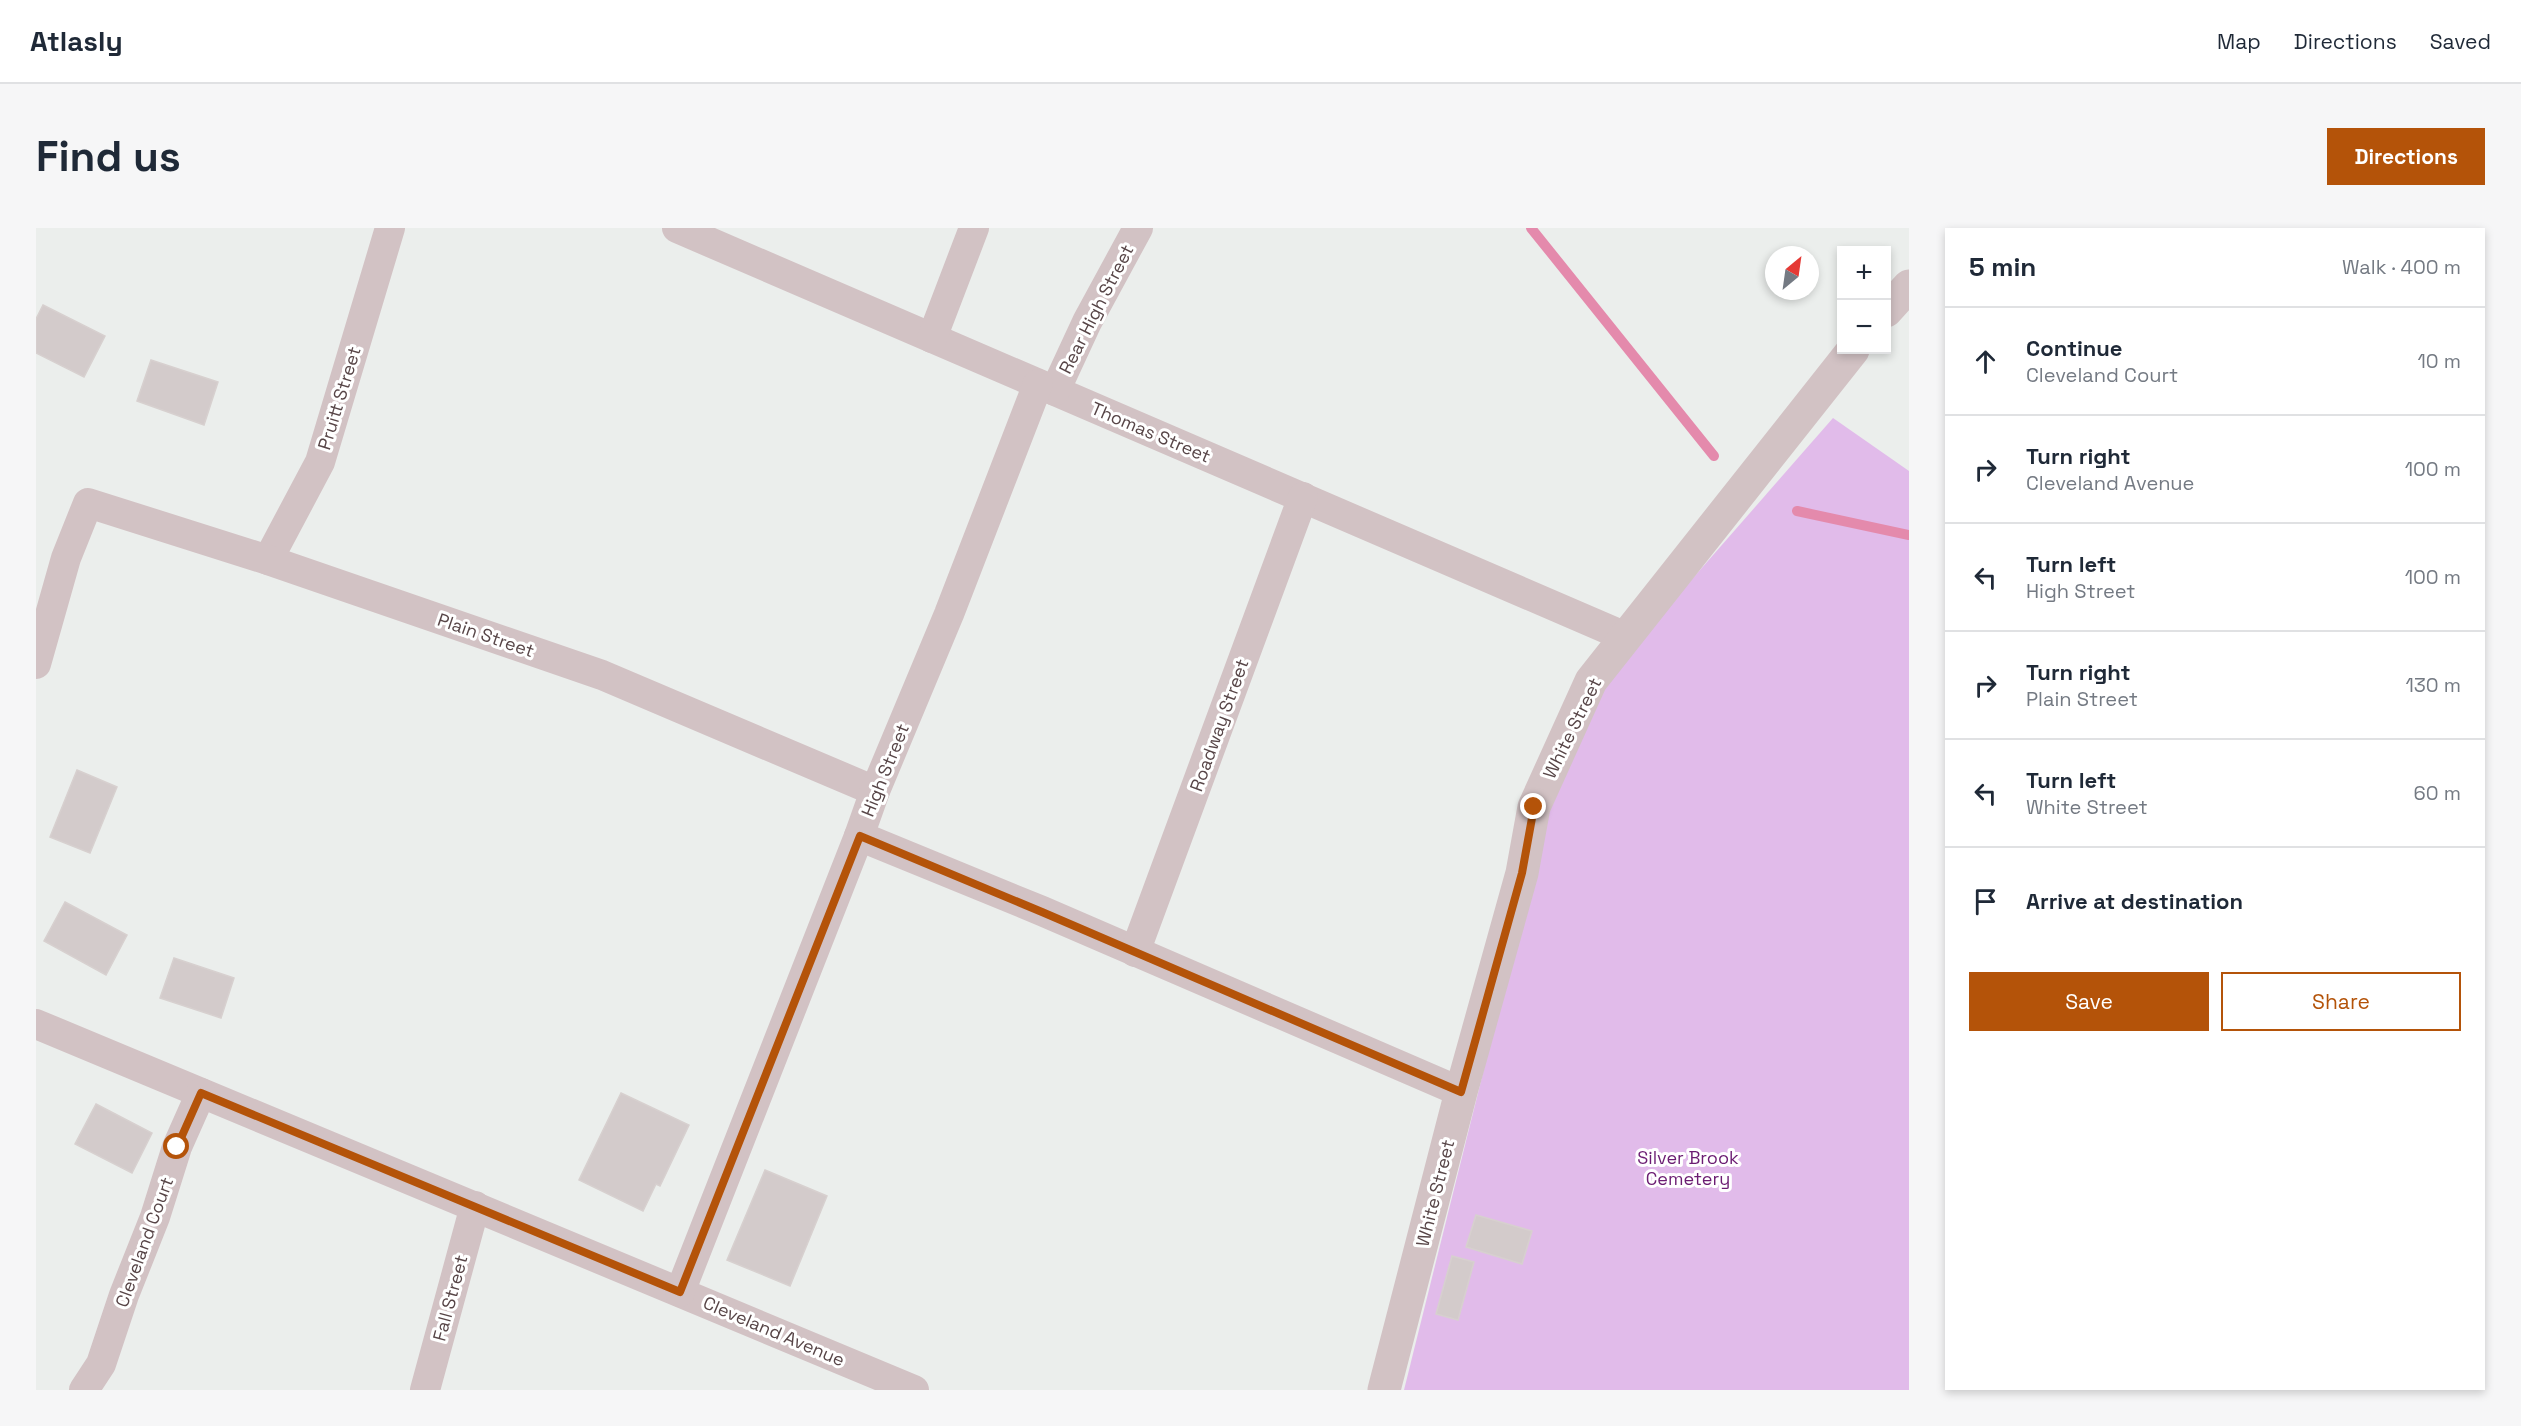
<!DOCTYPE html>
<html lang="en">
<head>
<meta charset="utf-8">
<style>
	:root { --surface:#fff; --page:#f6f6f7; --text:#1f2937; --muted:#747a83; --line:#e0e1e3; --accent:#b45309 }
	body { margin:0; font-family:"Space Grotesk",sans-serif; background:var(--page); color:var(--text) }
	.controls { position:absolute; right:18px; top:18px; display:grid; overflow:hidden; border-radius:0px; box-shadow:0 3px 9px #0003 }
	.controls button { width:54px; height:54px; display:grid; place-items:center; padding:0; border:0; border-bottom:2px solid var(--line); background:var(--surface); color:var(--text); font:30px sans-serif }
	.compass { position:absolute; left:1729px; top:18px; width:54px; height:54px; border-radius:50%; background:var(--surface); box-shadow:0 3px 9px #0003; rotate:29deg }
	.stop { position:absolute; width:18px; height:18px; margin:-14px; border:4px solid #b45309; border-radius:50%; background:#fff }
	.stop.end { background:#b45309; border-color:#fff; box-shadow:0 2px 6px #0008 }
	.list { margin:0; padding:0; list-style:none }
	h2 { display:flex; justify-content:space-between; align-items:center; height:78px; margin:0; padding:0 24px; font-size:26px }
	h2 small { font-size:20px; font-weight:400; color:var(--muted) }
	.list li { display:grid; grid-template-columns:39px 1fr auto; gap:18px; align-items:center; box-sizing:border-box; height:108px; padding:0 24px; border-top:2px solid var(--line) }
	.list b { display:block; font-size:22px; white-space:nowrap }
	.list p { margin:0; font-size:20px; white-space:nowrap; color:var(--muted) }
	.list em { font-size:20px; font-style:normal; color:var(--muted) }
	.actions { display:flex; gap:12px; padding:18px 24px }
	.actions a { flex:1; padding:14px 0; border:2px solid var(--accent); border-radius:0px; text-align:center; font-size:21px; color:var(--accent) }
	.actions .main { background:var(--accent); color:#fff }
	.icon { flex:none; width:33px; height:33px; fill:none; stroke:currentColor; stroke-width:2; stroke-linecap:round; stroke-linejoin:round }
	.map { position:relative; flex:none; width:1873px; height:1162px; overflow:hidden; border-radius:0px }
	header { display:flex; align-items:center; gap:36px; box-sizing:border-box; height:84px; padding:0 30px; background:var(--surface); border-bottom:2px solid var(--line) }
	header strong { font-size:28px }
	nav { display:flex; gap:33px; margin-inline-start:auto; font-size:21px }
	.intro { display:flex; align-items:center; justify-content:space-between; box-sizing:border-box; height:144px; padding:0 36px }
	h1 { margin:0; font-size:42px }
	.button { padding:15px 27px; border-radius:0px; background:var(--accent); color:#fff; font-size:21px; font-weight:700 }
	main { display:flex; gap:36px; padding:0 36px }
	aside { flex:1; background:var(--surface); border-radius:0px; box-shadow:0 3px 9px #0003 }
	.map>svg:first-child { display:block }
</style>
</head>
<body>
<header>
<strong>Atlasly</strong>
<nav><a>Map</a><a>Directions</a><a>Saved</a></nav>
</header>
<div class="intro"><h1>Find us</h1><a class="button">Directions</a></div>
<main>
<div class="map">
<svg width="1873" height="1162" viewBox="0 0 1873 1162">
	<rect width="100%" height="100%" fill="#ebeeec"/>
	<!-- green -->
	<polygon fill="#e1bbea" points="1797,190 1873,243 1873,1162 1368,1162 1511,588 1573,446"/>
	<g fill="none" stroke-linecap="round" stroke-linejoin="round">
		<!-- stream -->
		<g stroke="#e48aac" stroke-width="10">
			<polyline points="1495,0 1678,228"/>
			<polyline points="1761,283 1873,307"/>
		</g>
	</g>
	<!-- building -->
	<g fill="#d3cbcb" stroke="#d7d0cf" stroke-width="1.5">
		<polygon points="7,77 69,108 48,149 0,125 0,91"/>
		<polygon points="115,132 182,154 168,197 101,173"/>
		<polygon points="41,542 81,559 54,625 14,609"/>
		<polygon points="29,674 91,707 70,747 8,713"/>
		<polygon points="138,730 198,750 185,790 124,770"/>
		<polygon points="585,865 653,897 624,958 620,956 607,983 543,952"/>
		<polygon points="60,876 116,905 96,945 39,916"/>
		<polygon points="729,942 791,968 754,1058 691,1032"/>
		<polygon points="1440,987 1496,1003 1486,1036 1430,1019"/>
		<polygon points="1416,1028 1438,1034 1422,1092 1400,1086"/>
	</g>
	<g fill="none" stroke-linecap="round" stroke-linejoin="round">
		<!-- minor -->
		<g stroke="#d2c2c4" stroke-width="30">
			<polyline points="641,0 1590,409"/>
			<polyline points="896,110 938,0"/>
			<polyline points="1019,163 1051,94 1102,0"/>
			<polyline points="232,332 284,234 354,0"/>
			<polyline points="0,436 30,330 52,275 232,332 566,447 839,563"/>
			<polyline points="823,608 1006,683 1425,864"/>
			<polyline points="1099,724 1267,269"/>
			<polyline points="0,796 878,1162"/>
			<polyline points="644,1064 823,608 839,563 913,386 1002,156"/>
			<polyline points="48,1162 65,1136 88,1067 119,989 141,919 165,865"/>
			<polyline points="389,1162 439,978"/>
		</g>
		<!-- tertiary -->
		<g stroke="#d2c2c4" stroke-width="33">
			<polyline points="1850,83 1873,58"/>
			<polyline points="1348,1162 1425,864 1486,645 1498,579 1555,453 1817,122"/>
		</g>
	</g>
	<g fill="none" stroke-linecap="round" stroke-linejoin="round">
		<!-- route -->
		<polyline stroke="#b45309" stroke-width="8" points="141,919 165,865 644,1064 824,608 1006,684 1425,864 1486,645 1498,579"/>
	</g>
	<g text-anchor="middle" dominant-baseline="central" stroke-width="6" stroke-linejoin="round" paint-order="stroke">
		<!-- street labels -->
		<g font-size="18" fill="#574547" stroke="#fff">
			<text transform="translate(1060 81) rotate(-63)">Rear High Street</text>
			<text transform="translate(303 170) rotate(-73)">Pruitt Street</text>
			<text transform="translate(1115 204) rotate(23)">Thomas Street</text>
			<text transform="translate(450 407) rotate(19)">Plain Street</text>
			<text transform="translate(1183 497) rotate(-70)">Roadway Street</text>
			<text transform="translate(1536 500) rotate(-64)">White Street</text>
			<text transform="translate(849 542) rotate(-68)">High Street</text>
			<text transform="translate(1399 965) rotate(-76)">White Street</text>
			<text transform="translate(108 1014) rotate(-70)">Cleveland Court</text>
			<text transform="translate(414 1070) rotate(-75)">Fall Street</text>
			<text transform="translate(738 1103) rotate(23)">Cleveland Avenue</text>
		</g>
		<!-- park labels -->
		<g font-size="18" fill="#6b1c72" stroke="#fff">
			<text x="1652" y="929">Silver Brook<tspan x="1652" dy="21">Cemetery</tspan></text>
		</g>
	</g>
</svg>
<div class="controls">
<button>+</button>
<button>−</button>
</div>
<svg class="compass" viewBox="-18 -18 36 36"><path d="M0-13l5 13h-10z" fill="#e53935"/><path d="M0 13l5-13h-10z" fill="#747a83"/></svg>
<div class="stop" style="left:141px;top:919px"></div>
<div class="stop end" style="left:1498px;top:579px"></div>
</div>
<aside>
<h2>5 min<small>Walk · 400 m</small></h2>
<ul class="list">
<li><svg class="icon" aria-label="ahead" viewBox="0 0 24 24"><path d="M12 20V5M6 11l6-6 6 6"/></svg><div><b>Continue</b><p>Cleveland Court</p></div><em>10 m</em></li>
<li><svg class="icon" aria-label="right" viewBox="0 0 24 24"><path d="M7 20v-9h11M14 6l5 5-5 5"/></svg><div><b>Turn right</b><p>Cleveland Avenue</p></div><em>100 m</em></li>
<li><svg class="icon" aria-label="left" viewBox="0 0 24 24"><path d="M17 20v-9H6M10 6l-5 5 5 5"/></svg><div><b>Turn left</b><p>High Street</p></div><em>100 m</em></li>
<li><svg class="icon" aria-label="right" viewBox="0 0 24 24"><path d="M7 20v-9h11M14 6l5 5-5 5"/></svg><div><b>Turn right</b><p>Plain Street</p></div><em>130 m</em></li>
<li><svg class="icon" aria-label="left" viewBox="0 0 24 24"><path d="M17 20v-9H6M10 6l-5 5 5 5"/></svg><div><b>Turn left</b><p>White Street</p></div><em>60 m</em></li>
<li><svg class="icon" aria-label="arrive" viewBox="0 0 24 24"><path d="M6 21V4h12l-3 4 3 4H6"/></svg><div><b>Arrive at destination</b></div></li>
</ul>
<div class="actions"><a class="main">Save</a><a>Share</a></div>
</aside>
</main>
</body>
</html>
